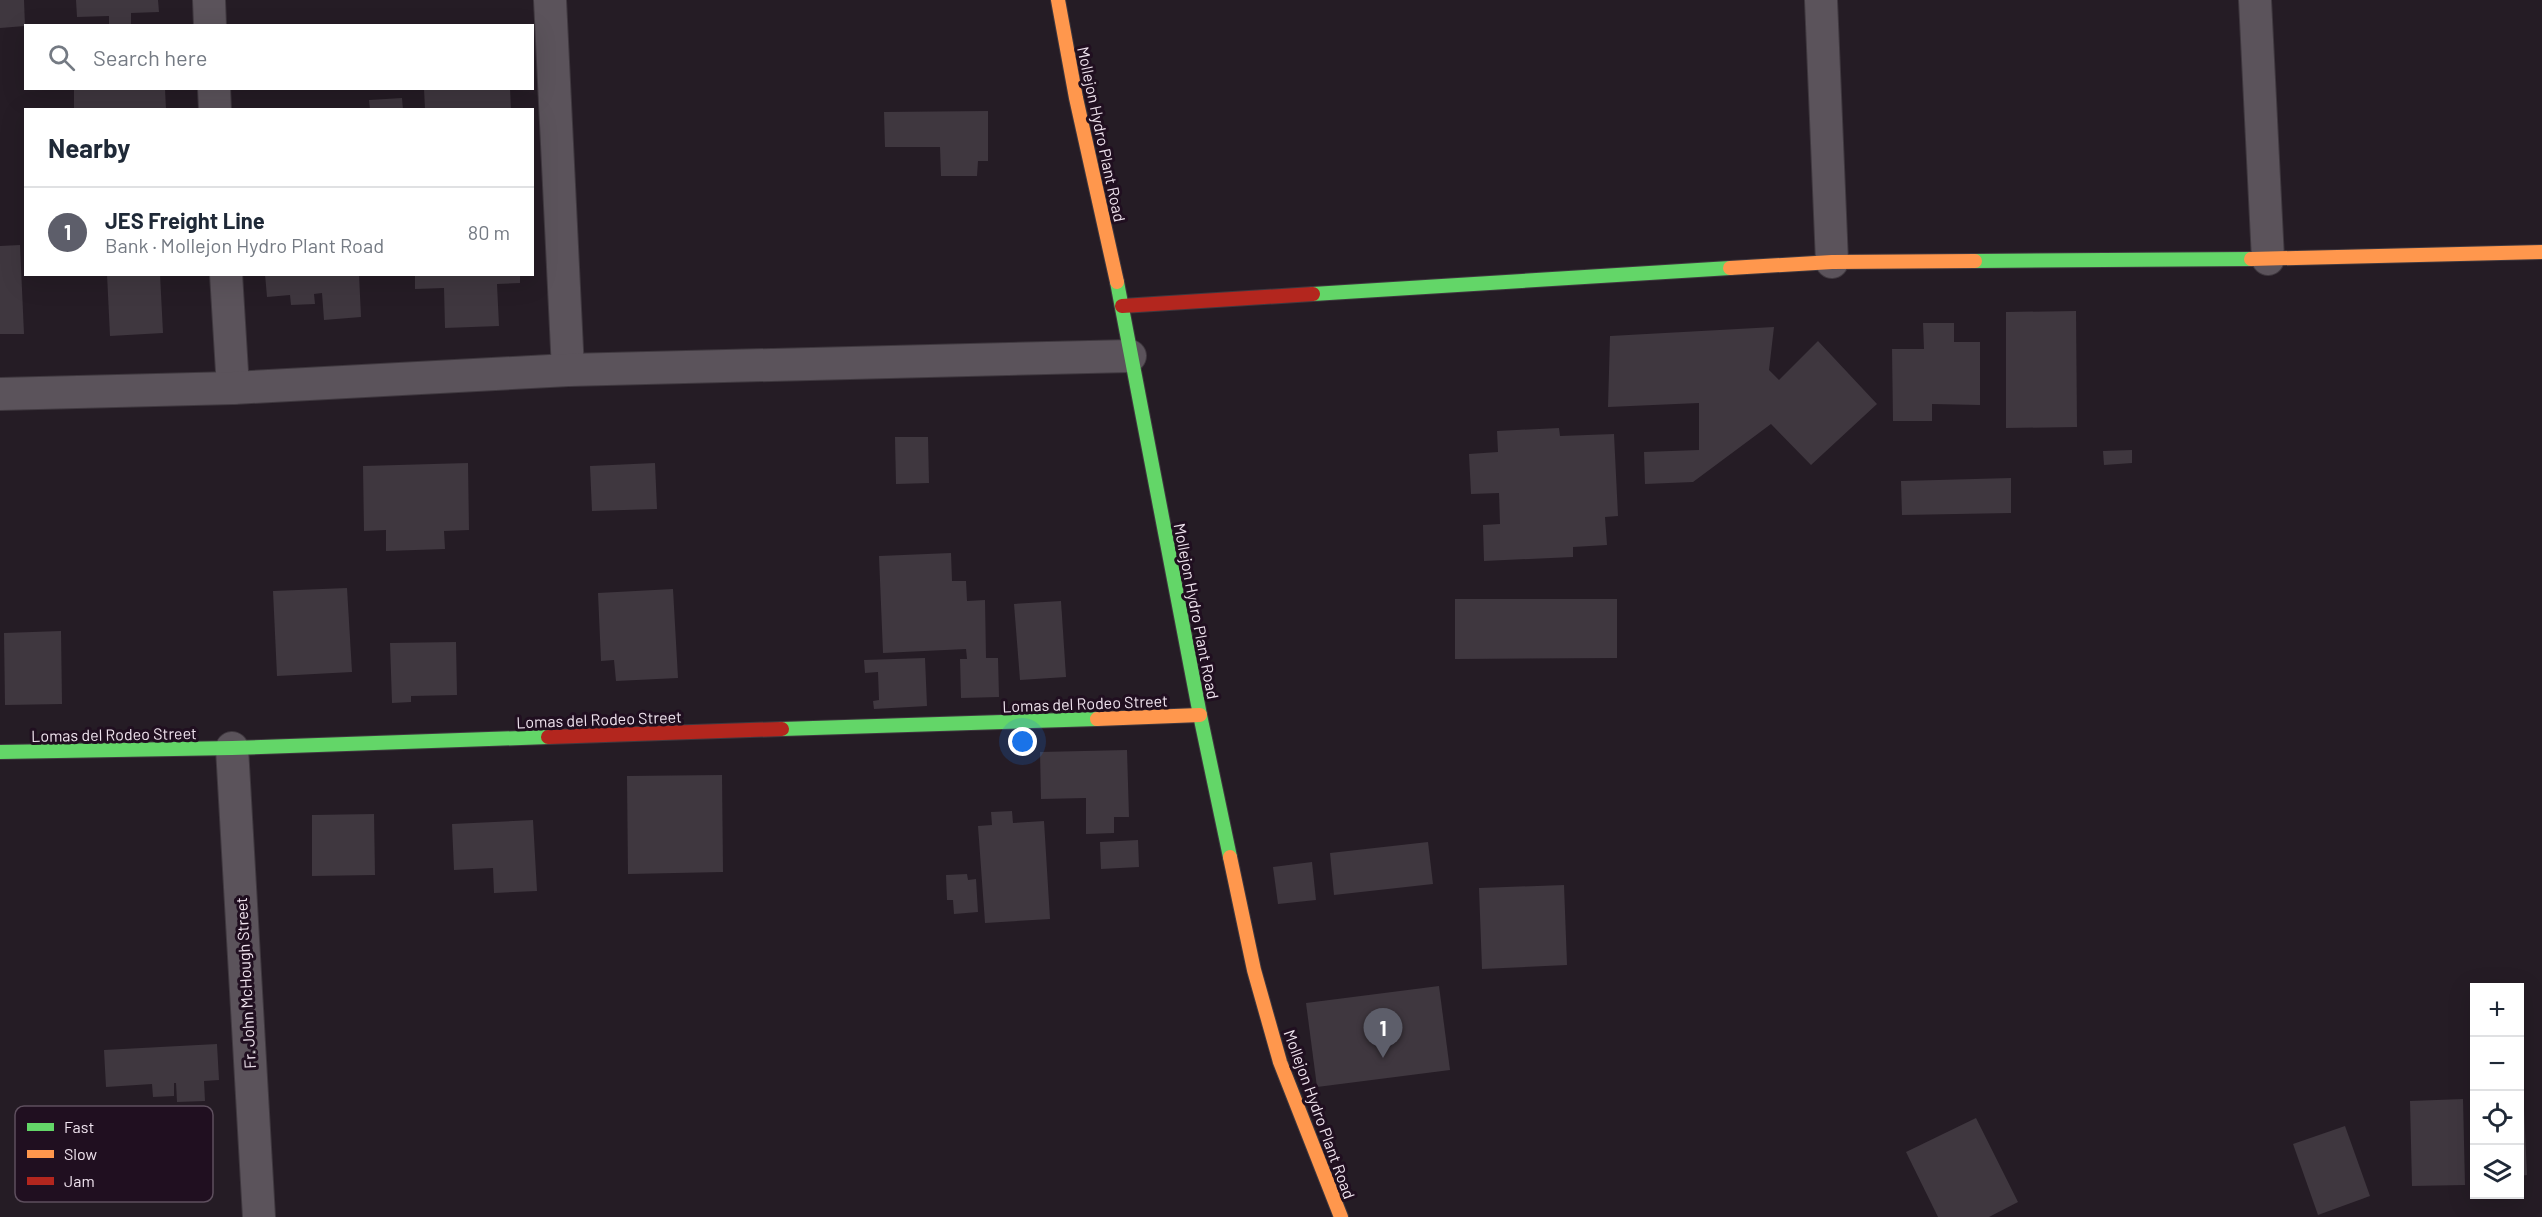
<!DOCTYPE html>
<html lang="en">
<head>
<meta charset="utf-8">
<style>
	:root { --surface:#fff; --page:#f2f2f3; --text:#1f2937; --muted:#747a83; --line:#e0e1e3; --accent:#5d5e6a }
	body { margin:0; font-family:Barlow,sans-serif; background:var(--page); color:var(--text) }
	.controls { position:absolute; right:18px; bottom:18px; display:grid; overflow:hidden; border-radius:0px; box-shadow:0 6px 24px #0002 }
	.controls button { width:54px; height:54px; display:grid; place-items:center; padding:0; border:0; border-bottom:2px solid var(--line); background:var(--surface); color:var(--text); font:30px sans-serif }
	.you { position:absolute; left:1023px; top:742px; width:21px; height:21px; margin:-15px; border:4px solid #fff; border-radius:50%; background:#1a73e8; box-shadow:0 0 0 9px #1a73e833 }
	.badge { display:grid; place-items:center; width:39px; height:39px; border-radius:50%; background:var(--accent); color:#fff; font-size:20px; font-weight:700 }
	.pin { position:absolute; translate:-50% -50px; filter:drop-shadow(0 2px 3px #0008) }
	.pin::after { content:''; position:absolute; top:32px; width:21px; height:18px; background:inherit; clip-path:polygon(0 0,100% 0,50% 100%) }
	.list { margin:0; padding:0; list-style:none }
	h2 { display:flex; justify-content:space-between; align-items:center; height:78px; margin:0; padding:0 24px; font-size:26px }
	h2 small { font-size:20px; font-weight:400; color:var(--muted) }
	.list li { display:grid; grid-template-columns:39px 1fr auto; gap:18px; align-items:center; box-sizing:border-box; height:90px; padding:0 24px; border-top:2px solid var(--line) }
	.list b { display:block; font-size:22px; white-space:nowrap }
	.list p { margin:0; font-size:20px; white-space:nowrap; color:var(--muted) }
	.list em { font-size:20px; font-style:normal; color:var(--muted) }
	.icon { flex:none; width:33px; height:33px; fill:none; stroke:currentColor; stroke-width:2; stroke-linecap:round; stroke-linejoin:round }
	.map { position:relative; flex:none; width:2542px; height:1217px; overflow:hidden }
	.search { position:absolute; background:var(--surface); box-shadow:0 6px 24px #0002; left:24px; top:24px; width:510px; height:66px; display:flex; align-items:center; gap:15px; box-sizing:border-box; padding:0 21px; border-radius:0px; color:var(--muted); font-size:22px }
	.panel { position:absolute; background:var(--surface); box-shadow:0 6px 24px #0002; left:24px; top:108px; width:510px; height:168px; border-radius:0px }
	.map>svg:first-child { display:block }
</style>
</head>
<body>
<div class="map">
<svg width="2542" height="1217" viewBox="0 0 2542 1217">
	<rect width="100%" height="100%" fill="#251c25"/>
	<!-- building -->
	<g fill="#3f373f">
		<polygon points="0,0 24,0 25,26 0,28"/>
		<polygon points="76,0 158,0 159,12 131,13 131,25 109,25 109,16 77,17"/>
		<polygon points="74,88 165,88 166,110 74,110"/>
		<polygon points="424,88 510,88 511,110 425,110"/>
		<polygon points="402,98 403,110 370,110 369,100"/>
		<polygon points="988,111 988,161 978,161 977,176 941,176 940,147 885,147 884,112"/>
		<polygon points="20,245 24,334 0,334 0,246"/>
		<polygon points="107,274 160,274 163,333 110,336"/>
		<polygon points="265,274 359,274 361,317 324,320 322,293 314,294 315,304 291,305 290,295 267,297"/>
		<polygon points="415,274 520,274 520,283 497,284 499,326 445,328 444,288 415,289"/>
		<polygon points="2076,311 2077,427 2006,428 2006,312"/>
		<polygon points="1923,323 1954,323 1954,342 1980,342 1980,405 1932,404 1932,421 1893,421 1892,349 1924,349"/>
		<polygon points="1774,327 1769,370 1779,380 1818,341 1877,404 1811,465 1771,424 1693,482 1645,484 1644,452 1699,450 1699,403 1608,407 1610,336"/>
		<polygon points="1559,428 1560,436 1614,434 1618,516 1605,517 1607,545 1573,547 1573,557 1484,561 1483,525 1500,524 1499,493 1471,494 1469,454 1498,452 1497,431"/>
		<polygon points="895,437 928,437 929,483 896,484"/>
		<polygon points="2132,450 2132,463 2104,465 2103,451"/>
		<polygon points="468,463 469,530 444,531 445,549 386,551 386,530 364,531 363,466"/>
		<polygon points="655,463 657,509 592,511 590,466"/>
		<polygon points="2011,478 2011,513 1902,515 1901,481"/>
		<polygon points="951,553 952,581 966,581 967,601 985,600 986,658 998,658 999,697 961,698 960,659 967,659 966,649 883,653 879,556"/>
		<polygon points="347,588 352,672 277,676 273,591"/>
		<polygon points="673,589 678,678 616,681 614,660 601,661 598,593"/>
		<polygon points="1455,599 1617,599 1617,658 1455,659"/>
		<polygon points="1061,601 1066,677 1020,680 1014,604"/>
		<polygon points="61,631 62,704 5,705 4,633"/>
		<polygon points="456,642 457,695 411,696 411,702 392,703 390,643"/>
		<polygon points="925,658 927,706 874,709 873,701 879,700 878,672 865,673 864,660"/>
		<polygon points="1127,750 1129,817 1114,817 1114,833 1086,834 1086,798 1041,799 1040,752"/>
		<polygon points="722,775 723,872 628,874 627,776"/>
		<polygon points="1012,811 1013,823 1044,821 1050,919 985,923 978,826 992,825 991,812"/>
		<polygon points="374,814 375,875 312,876 312,815"/>
		<polygon points="533,820 537,891 494,893 493,868 454,870 452,824"/>
		<polygon points="1138,840 1139,867 1101,869 1100,842"/>
		<polygon points="1428,842 1433,884 1334,895 1330,853"/>
		<polygon points="1312,862 1316,900 1278,904 1273,867"/>
		<polygon points="967,874 968,880 976,879 978,912 954,914 953,900 947,900 946,875"/>
		<polygon points="1564,885 1567,965 1482,969 1479,888"/>
		<polygon points="1439,986 1450,1070 1317,1087 1306,1003"/>
		<polygon points="217,1044 219,1080 204,1081 205,1101 177,1102 176,1083 174,1083 174,1096 153,1097 152,1084 106,1087 104,1050"/>
		<polygon points="2520,1087 2523,1087 2527,1175 2520,1176"/>
		<polygon points="2463,1099 2465,1185 2412,1186 2410,1101"/>
		<polygon points="1976,1118 2018,1202 1989,1217 1938,1217 1906,1152"/>
		<polygon points="2345,1126 2370,1196 2318,1215 2293,1144"/>
	</g>
	<g fill="none" stroke-linecap="round" stroke-linejoin="round">
		<defs>
			<g id="street">
				<polyline points="209,0 210,26"/>
				<polyline points="550,0 568,370"/>
				<polyline points="1821,0 1832,262"/>
				<polyline points="2255,0 2268,259"/>
				<polyline points="214,88 215,110"/>
				<polyline points="226,274 233,388"/>
				<polyline points="0,394 233,388 568,370 1130,356"/>
				<polyline points="232,748 259,1217"/>
			</g>
			<g id="fast">
				<polyline points="1975,261 2251,259"/>
				<polyline points="1117,282 1200,715 1230,857"/>
				<polyline points="1313,294 1730,268"/>
				<polyline points="782,729 1097,719"/>
				<polyline points="0,752 232,748 548,737"/>
			</g>
			<g id="slow">
				<polyline points="1058,0 1076,98 1117,282"/>
				<polyline points="2251,259 2542,252"/>
				<polyline points="1730,268 1832,262 1975,261"/>
				<polyline points="1097,719 1200,715"/>
				<polyline points="1230,857 1254,970 1280,1062 1341,1217"/>
			</g>
			<g id="jam">
				<polyline points="1122,306 1313,294"/>
				<polyline points="548,737 782,729"/>
			</g>
		</defs>
		<!-- street casing -->
		<use href="#street" stroke="#3f383f" stroke-width="34"/>
		<!-- fast casing -->
		<use href="#fast" stroke="#3f383f" stroke-width="16"/>
		<!-- slow casing -->
		<use href="#slow" stroke="#3f383f" stroke-width="16"/>
		<!-- jam casing -->
		<use href="#jam" stroke="#3f383f" stroke-width="16"/>
		<!-- street -->
		<use href="#street" stroke="#5b535b" stroke-width="32"/>
		<!-- fast -->
		<use href="#fast" stroke="#63d668" stroke-width="14"/>
		<!-- slow -->
		<use href="#slow" stroke="#ff974d" stroke-width="14"/>
		<!-- jam -->
		<use href="#jam" stroke="#b3261e" stroke-width="14"/>
	</g>
	<g text-anchor="middle" dominant-baseline="central" stroke-width="6" stroke-linejoin="round" paint-order="stroke">
		<!-- street labels -->
		<g font-size="16" fill="#f0e4ef" stroke="#200f20">
			<text transform="translate(1102 134) rotate(78)">Mollejon Hydro Plant Road</text>
			<text transform="translate(1197 611) rotate(79)">Mollejon Hydro Plant Road</text>
			<text transform="translate(1085 703) rotate(-2)">Lomas del Rodeo Street</text>
			<text transform="translate(599 719) rotate(-2)">Lomas del Rodeo Street</text>
			<text transform="translate(114 734) rotate(-1)">Lomas del Rodeo Street</text>
			<text transform="translate(245 983) rotate(-93)">Fr. John McHough Street</text>
			<text transform="translate(1320 1114) rotate(70)">Mollejon Hydro Plant Road</text>
		</g>
	</g>
	<!-- legend -->
	<rect x="15" y="1106" width="198" height="96" rx="9" fill="#200f20" stroke="#5e4f5e" stroke-width="1.5"/>
	<rect x="27" y="1123" width="27" height="8" fill="#63d668"/>
	<rect x="27" y="1150" width="27" height="8" fill="#ff974d"/>
	<rect x="27" y="1177" width="27" height="8" fill="#b3261e"/>
	<g font-size="16" fill="#f0e4ef">
		<text x="64" y="1133">Fast</text>
		<text x="64" y="1160">Slow</text>
		<text x="64" y="1187">Jam</text>
	</g>
</svg>
<div class="controls">
<button>+</button>
<button>−</button>
<button><svg class="icon" aria-label="locate" viewBox="0 0 24 24"><circle cx="12" cy="12" r="6"/><path d="M12 2v4M12 18v4M2 12h4M18 12h4"/></svg></button>
<button><svg class="icon" aria-label="layers" viewBox="0 0 24 24"><path d="M12 4l9 5-9 5-9-5zM3 14l9 5 9-5"/></svg></button>
</div>
<div class="you"></div>
<div class="pin badge" style="left:1383px;top:1058px">1</div>
<div class="search"><svg class="icon" aria-label="search" viewBox="0 0 24 24"><circle cx="10" cy="10" r="6"/><path d="M15 15l6 6"/></svg>Search here</div>
<section class="panel">
<h2>Nearby<small></small></h2>
<ul class="list">
<li><span class="badge">1</span><div><b>JES Freight Line</b><p>Bank · Mollejon Hydro Plant Road</p></div><em>80 m</em></li>
</ul>
</section>
</div>
</body>
</html>
